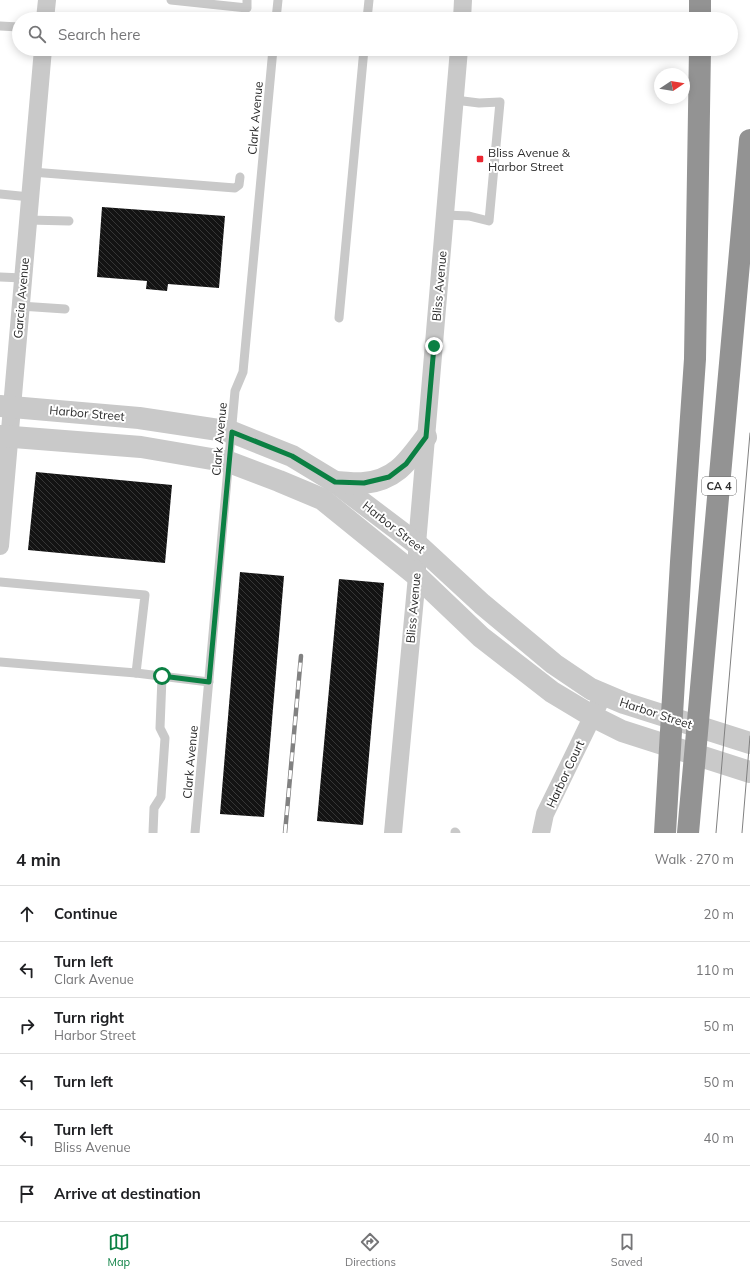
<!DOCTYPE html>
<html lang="en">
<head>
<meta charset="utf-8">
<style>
	:root { --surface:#fff; --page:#f6f6f6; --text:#202124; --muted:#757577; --line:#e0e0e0; --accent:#0b8043 }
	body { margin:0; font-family:Mulish,sans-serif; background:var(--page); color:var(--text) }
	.compass { position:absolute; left:654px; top:68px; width:36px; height:36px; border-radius:50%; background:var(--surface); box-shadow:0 2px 10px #0003; rotate:78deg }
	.stop { position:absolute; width:12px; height:12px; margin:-9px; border:3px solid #0b8043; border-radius:50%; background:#fff }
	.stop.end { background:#0b8043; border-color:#fff; box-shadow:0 1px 4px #0008 }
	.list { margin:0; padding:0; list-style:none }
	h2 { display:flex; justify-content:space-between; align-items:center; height:52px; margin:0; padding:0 16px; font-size:17px }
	h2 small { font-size:13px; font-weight:400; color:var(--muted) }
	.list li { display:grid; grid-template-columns:26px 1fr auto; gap:12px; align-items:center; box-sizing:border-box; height:56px; padding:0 16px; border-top:1px solid var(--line) }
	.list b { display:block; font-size:15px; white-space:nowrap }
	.list p { margin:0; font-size:13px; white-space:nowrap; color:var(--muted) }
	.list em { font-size:13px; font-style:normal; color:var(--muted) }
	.icon { flex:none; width:22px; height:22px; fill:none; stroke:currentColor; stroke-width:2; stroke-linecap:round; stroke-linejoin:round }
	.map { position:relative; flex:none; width:750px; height:833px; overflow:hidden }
	.search { position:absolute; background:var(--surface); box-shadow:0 2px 10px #0003; left:12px; right:12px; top:12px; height:44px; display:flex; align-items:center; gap:10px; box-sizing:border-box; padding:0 14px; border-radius:22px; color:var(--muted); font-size:15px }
	.sheet { height:388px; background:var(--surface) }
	nav { display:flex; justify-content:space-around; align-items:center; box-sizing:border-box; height:56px; border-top:1px solid var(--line); background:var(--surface); font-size:11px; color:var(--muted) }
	nav a { display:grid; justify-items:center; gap:2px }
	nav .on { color:var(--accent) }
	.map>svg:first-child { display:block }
</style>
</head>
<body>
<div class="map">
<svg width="750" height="833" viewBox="0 0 750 833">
	<defs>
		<pattern id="building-back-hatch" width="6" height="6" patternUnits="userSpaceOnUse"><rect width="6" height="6" fill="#131313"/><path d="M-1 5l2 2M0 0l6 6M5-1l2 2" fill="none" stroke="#363636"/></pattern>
	</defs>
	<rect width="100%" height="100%" fill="#fff"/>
	<!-- building -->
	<g fill="url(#building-back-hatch)">
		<polygon points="102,207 225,216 219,288 168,284 167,291 146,289 147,281 97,277"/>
		<polygon points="36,472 172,485 165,563 28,550"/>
		<polygon points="240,572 284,576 264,817 220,814"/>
		<polygon points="339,579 384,583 363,825 317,821"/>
	</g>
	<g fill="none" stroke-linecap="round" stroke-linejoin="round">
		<!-- service -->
		<g stroke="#c9c9c9" stroke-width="9">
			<polyline points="171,0 247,8 247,0"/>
			<polyline points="276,19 278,0"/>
			<polyline points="367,19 369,0"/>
			<polyline points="0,26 19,27"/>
			<polyline points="32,172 235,188 239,185 240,177"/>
			<polyline points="0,194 30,197"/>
			<polyline points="445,215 469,216 489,221 500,102 479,103 455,100"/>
			<polyline points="28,220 69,221"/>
			<polyline points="0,277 23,278"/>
			<polyline points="20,306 65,309"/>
			<polyline points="339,318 364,49"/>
			<polyline points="0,582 145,595 136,673"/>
			<polyline points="0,662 136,673 209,682"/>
			<polyline points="455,832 456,833"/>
			<polyline points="153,833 154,808 161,797 165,738 160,728 162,677"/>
			<polyline points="195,833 235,391 243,372 273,49"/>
		</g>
		<!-- minor -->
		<g stroke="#c9c9c9" stroke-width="18">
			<polyline points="45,19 47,0"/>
			<polyline points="462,19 463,0"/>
			<polyline points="0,546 43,49"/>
			<polyline points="393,833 417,576 417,544 459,49"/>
			<polyline points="541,833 545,814 603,695"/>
		</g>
		<!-- tertiary -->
		<g stroke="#c9c9c9" stroke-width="22">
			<polyline points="0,406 139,418 232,432 292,456 335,482 417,544 482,604 554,664 591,689 624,703 750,743"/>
			<polyline points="0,436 141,447 229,462 279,481 322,499 417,576 481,637 552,692 592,716 622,731 750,772"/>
			<path d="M 335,482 C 345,482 354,484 364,483 C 396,480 408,461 426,437"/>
		</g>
		<!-- motorway -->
		<g stroke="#939393" stroke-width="22">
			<polyline points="700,19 700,0"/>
			<polyline points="665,833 681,562 695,359 700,49"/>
			<polyline points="688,833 750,140"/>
		</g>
		<!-- tram -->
		<g stroke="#818181" stroke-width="1">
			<polyline points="716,833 750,433"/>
			<polyline points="742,833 750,736"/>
		</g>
		<defs>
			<polyline id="rail" points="285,833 301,656"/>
		</defs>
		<!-- rail casing -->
		<use href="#rail" stroke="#818181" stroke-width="4.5"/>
		<!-- rail -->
		<use href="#rail" stroke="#fff" stroke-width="3" stroke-dasharray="9" stroke-linecap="butt"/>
	</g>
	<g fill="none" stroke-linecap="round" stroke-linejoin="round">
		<!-- route -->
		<polyline stroke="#0b8043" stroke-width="5" points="162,676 209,682 232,432 292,456 335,482 364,483 389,477 406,464 426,437 434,346"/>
	</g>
	<!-- markers -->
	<rect fill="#eb2731" stroke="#fff" stroke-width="1.5" x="476" y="155" width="8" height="8" rx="2"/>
	<g text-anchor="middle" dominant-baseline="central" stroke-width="4" stroke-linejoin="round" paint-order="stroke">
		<!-- shield labels -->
		<rect fill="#fff" stroke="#6b6b6b" stroke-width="1" x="702" y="477" width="34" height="18" rx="3"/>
		<g font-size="11" font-weight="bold" fill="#2c2c2c">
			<text x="719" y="486">CA 4</text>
		</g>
		<!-- street labels -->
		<g font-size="12" fill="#2c2c2c" stroke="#fff">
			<text transform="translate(255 118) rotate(-85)">Clark Avenue</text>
			<text transform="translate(439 286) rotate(-85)">Bliss Avenue</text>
			<text transform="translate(21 298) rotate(-85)">Garcia Avenue</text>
			<text transform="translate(87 413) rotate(5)">Harbor Street</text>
			<text transform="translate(219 439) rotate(-85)">Clark Avenue</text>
			<text transform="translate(394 527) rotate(38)">Harbor Street</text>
			<text transform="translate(413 608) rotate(-85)">Bliss Avenue</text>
			<text transform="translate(656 713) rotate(18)">Harbor Street</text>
			<text transform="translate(190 762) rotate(-85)">Clark Avenue</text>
			<text transform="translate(565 774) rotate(-65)">Harbor Court</text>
		</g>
		<!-- poi labels -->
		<g font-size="12" fill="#2c2c2c" stroke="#fff" text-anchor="start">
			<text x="488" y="152">Bliss Avenue &amp;<tspan x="488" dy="14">Harbor Street</tspan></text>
		</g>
	</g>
</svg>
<svg class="compass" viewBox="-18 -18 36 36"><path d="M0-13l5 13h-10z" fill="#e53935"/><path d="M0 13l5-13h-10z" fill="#757577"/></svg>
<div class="stop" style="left:162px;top:676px"></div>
<div class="stop end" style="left:434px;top:346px"></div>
<div class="search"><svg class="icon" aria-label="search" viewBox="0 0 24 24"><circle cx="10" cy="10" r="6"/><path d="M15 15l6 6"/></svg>Search here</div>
</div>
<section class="sheet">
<h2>4 min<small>Walk · 270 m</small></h2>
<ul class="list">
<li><svg class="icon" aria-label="ahead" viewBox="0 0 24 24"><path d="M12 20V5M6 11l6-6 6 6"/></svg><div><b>Continue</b></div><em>20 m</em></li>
<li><svg class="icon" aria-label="left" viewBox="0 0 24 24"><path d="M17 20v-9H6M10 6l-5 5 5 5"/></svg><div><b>Turn left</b><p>Clark Avenue</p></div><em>110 m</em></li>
<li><svg class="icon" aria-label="right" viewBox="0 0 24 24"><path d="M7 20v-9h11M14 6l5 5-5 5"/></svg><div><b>Turn right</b><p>Harbor Street</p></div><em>50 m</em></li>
<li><svg class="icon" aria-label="left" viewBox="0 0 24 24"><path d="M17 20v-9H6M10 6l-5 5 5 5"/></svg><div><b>Turn left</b></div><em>50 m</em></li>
<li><svg class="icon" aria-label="left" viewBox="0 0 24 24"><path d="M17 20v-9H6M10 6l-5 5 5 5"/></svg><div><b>Turn left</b><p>Bliss Avenue</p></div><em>40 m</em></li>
<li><svg class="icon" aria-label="arrive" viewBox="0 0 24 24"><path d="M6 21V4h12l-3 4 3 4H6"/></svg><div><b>Arrive at destination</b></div></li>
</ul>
</section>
<nav>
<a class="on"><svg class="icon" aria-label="map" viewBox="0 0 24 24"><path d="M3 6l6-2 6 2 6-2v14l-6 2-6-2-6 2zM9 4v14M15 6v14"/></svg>Map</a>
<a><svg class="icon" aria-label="directions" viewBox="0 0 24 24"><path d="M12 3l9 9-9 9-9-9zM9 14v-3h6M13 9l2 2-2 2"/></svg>Directions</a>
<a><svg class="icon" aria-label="saved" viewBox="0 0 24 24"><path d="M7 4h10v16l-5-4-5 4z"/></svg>Saved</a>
</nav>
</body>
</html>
